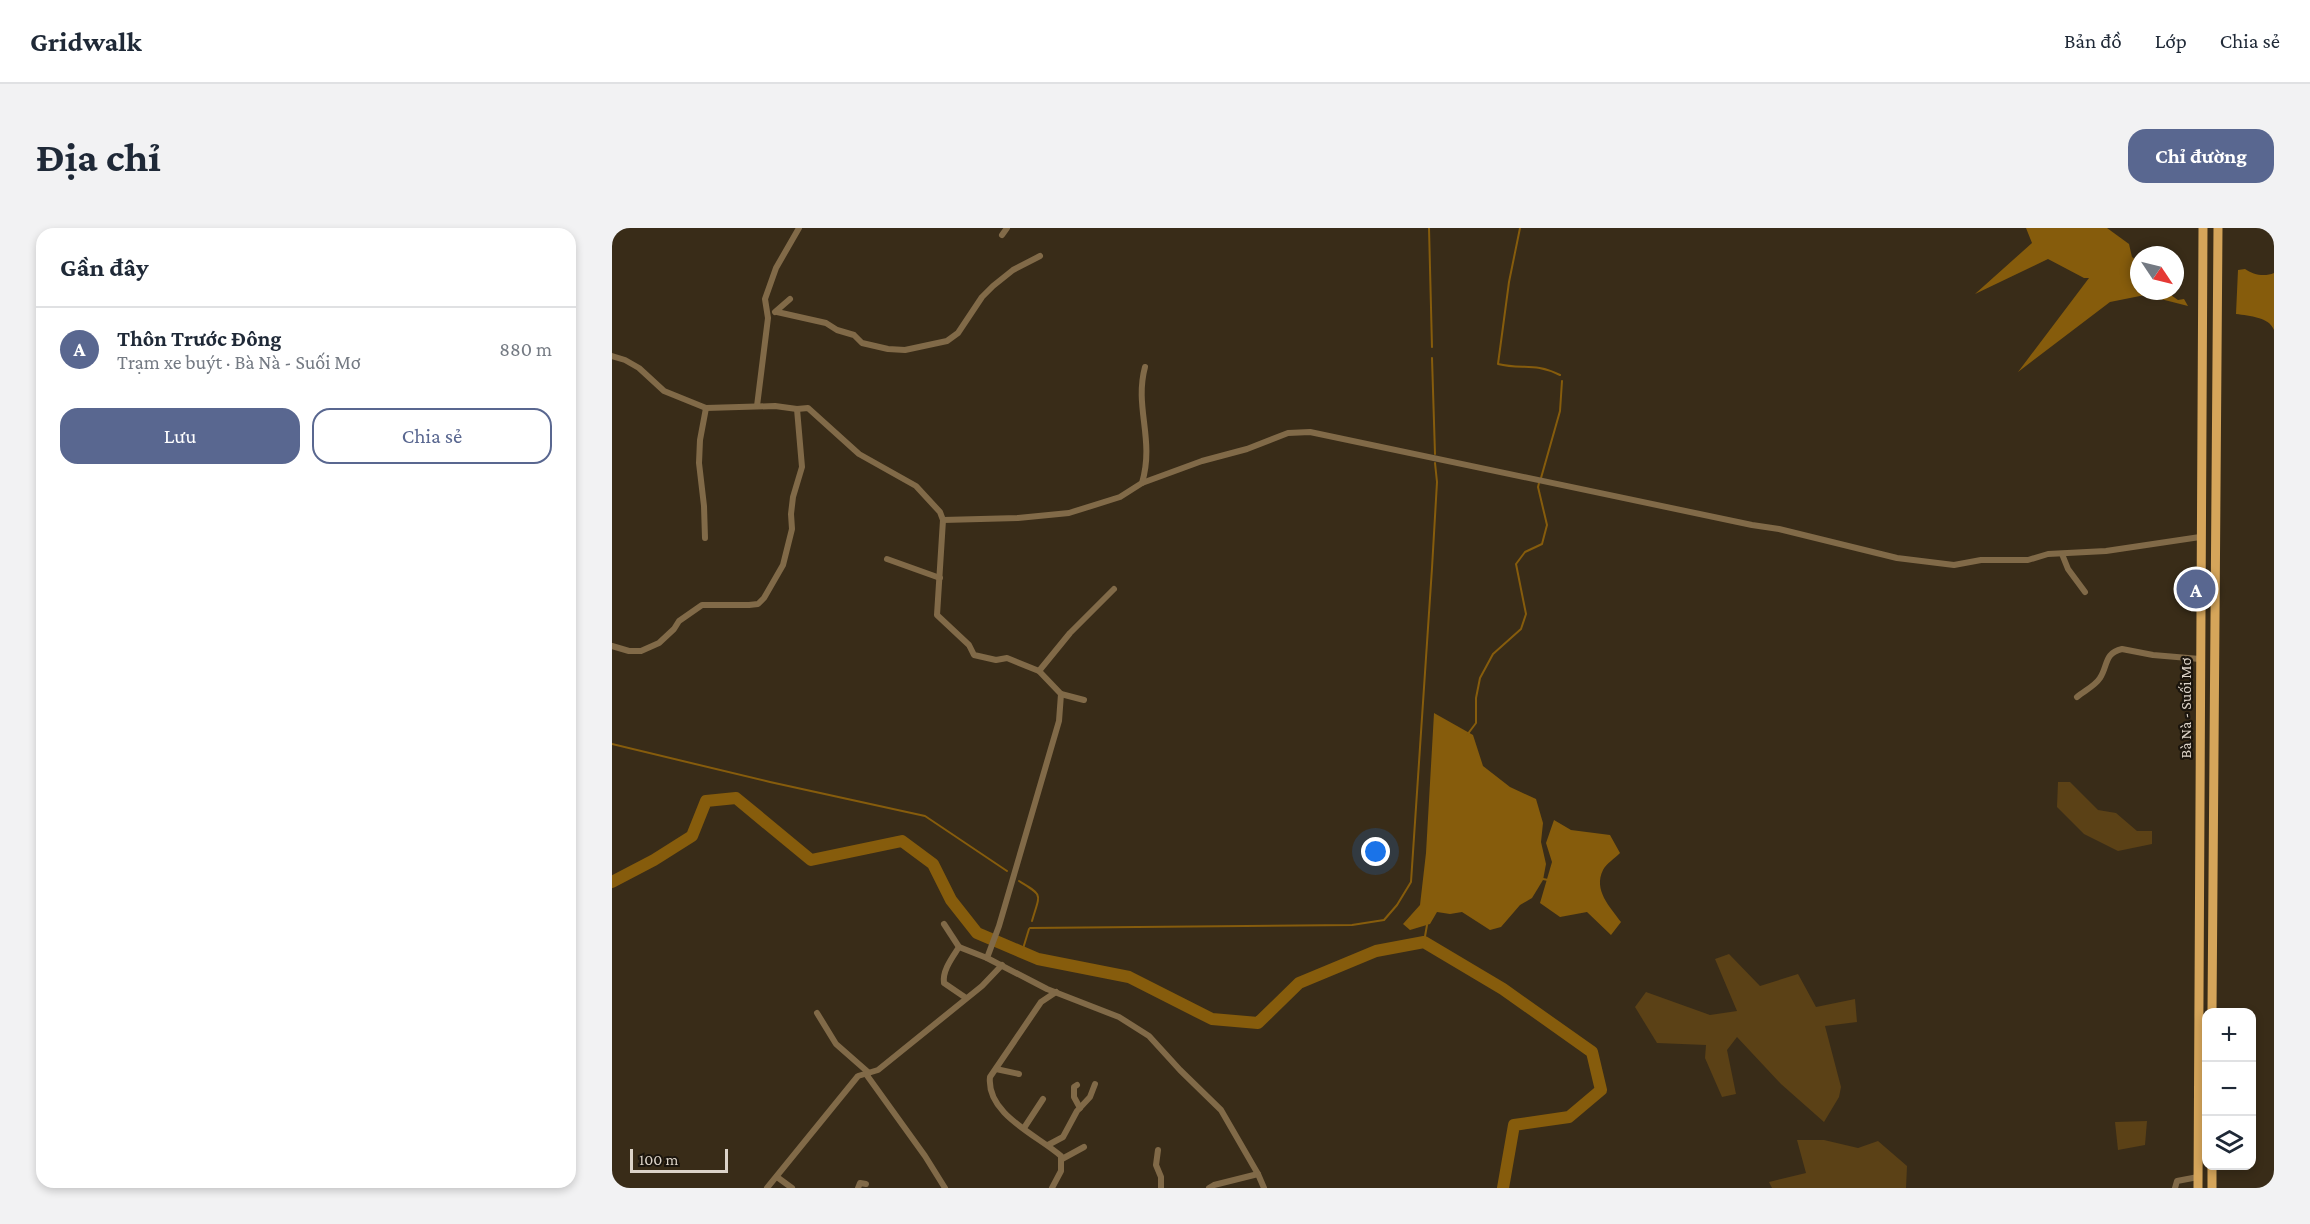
<!DOCTYPE html>
<html lang="vi">
<head>
<meta charset="utf-8">
<style>
	:root { --surface:#fff; --page:#f2f2f3; --text:#1f2937; --muted:#747a83; --line:#e0e1e3; --accent:#596790 }
	body { margin:0; font-family:"Crimson Pro",serif; background:var(--page); color:var(--text) }
	.controls { position:absolute; right:18px; bottom:18px; display:grid; overflow:hidden; border-radius:12px; box-shadow:0 3px 9px #0003 }
	.controls button { width:54px; height:54px; display:grid; place-items:center; padding:0; border:0; border-bottom:2px solid var(--line); background:var(--surface); color:var(--text); font:30px sans-serif }
	.compass { position:absolute; left:1518px; top:18px; width:54px; height:54px; border-radius:50%; background:var(--surface); box-shadow:0 3px 9px #0003; rotate:125deg }
	.scale { position:absolute; left:18px; bottom:15px; width:98px; box-sizing:border-box; padding-left:6px; border:3px solid #dcd3c8; border-top:0; font-size:16px; line-height:21px; white-space:nowrap; color:#dcd3c8; -webkit-text-stroke:4px #1b150d; paint-order:stroke }
	.you { position:absolute; left:764px; top:624px; width:21px; height:21px; margin:-15px; border:4px solid #fff; border-radius:50%; background:#1a73e8; box-shadow:0 0 0 9px #1a73e833 }
	.badge { display:grid; place-items:center; width:39px; height:39px; border-radius:50%; background:var(--accent); color:#fff; font-size:20px; font-weight:700 }
	.pin { position:absolute; translate:-50% -50%; border:3px solid #fff; box-shadow:0 2px 6px #0006 }
	.list { margin:0; padding:0; list-style:none }
	h2 { display:flex; justify-content:space-between; align-items:center; height:78px; margin:0; padding:0 24px; font-size:26px }
	h2 small { font-size:20px; font-weight:400; color:var(--muted) }
	.list li { display:grid; grid-template-columns:39px 1fr auto; gap:18px; align-items:center; box-sizing:border-box; height:84px; padding:0 24px; border-top:2px solid var(--line) }
	.list b { display:block; font-size:22px; white-space:nowrap }
	.list p { margin:0; font-size:20px; white-space:nowrap; color:var(--muted) }
	.list em { font-size:20px; font-style:normal; color:var(--muted) }
	.actions { display:flex; gap:12px; padding:18px 24px }
	.actions a { flex:1; padding:14px 0; border:2px solid var(--accent); border-radius:18px; text-align:center; font-size:21px; color:var(--accent) }
	.actions .main { background:var(--accent); color:#fff }
	.icon { flex:none; width:33px; height:33px; fill:none; stroke:currentColor; stroke-width:2; stroke-linecap:round; stroke-linejoin:round }
	.map { position:relative; flex:none; width:1662px; height:960px; overflow:hidden; border-radius:18px }
	header { display:flex; align-items:center; gap:36px; box-sizing:border-box; height:84px; padding:0 30px; background:var(--surface); border-bottom:2px solid var(--line) }
	header strong { font-size:28px }
	nav { display:flex; gap:33px; margin-inline-start:auto; font-size:21px }
	.intro { display:flex; align-items:center; justify-content:space-between; box-sizing:border-box; height:144px; padding:0 36px }
	h1 { margin:0; font-size:42px }
	.button { padding:15px 27px; border-radius:18px; background:var(--accent); color:#fff; font-size:21px; font-weight:700 }
	main { display:flex; gap:36px; padding:0 36px }
	aside { flex:1; background:var(--surface); border-radius:18px; box-shadow:0 3px 9px #0003 }
	.map>svg:first-child { display:block }
</style>
</head>
<body>
<header>
<strong>Gridwalk</strong>
<nav><a>Bản đồ</a><a>Lớp</a><a>Chia sẻ</a></nav>
</header>
<div class="intro"><h1>Địa chỉ</h1><a class="button">Chỉ đường</a></div>
<main>
<aside>
<h2>Gần đây<small></small></h2>
<ul class="list">
<li><span class="badge">A</span><div><b>Thôn Trước Đông</b><p>Trạm xe buýt · Bà Nà - Suối Mơ</p></div><em>880 m</em></li>
</ul>
<div class="actions"><a class="main">Lưu</a><a>Chia sẻ</a></div>
</aside>
<div class="map">
<svg width="1662" height="960" viewBox="0 0 1662 960">
	<rect width="100%" height="100%" fill="#392c18"/>
	<!-- green -->
	<g fill="#5b4116">
		<polygon points="1446,554 1458,554 1486,582 1504,585 1525,603 1540,603 1540,616 1506,623 1472,606 1445,579"/>
		<polygon points="1117,726 1148,758 1186,746 1204,779 1243,771 1245,794 1213,798 1229,859 1227,869 1212,894 1169,856 1125,809 1115,822 1124,866 1110,869 1093,830 1094,817 1045,815 1023,779 1034,764 1098,787 1125,783 1103,731"/>
		<polygon points="1535,893 1533,917 1506,922 1503,894"/>
		<polygon points="1185,912 1212,912 1246,920 1266,913 1295,938 1294,960 1160,960 1157,954 1194,945"/>
	</g>
	<!-- water -->
	<g fill="#865c0c">
		<polygon points="1414,0 1495,0 1517,16 1520,29 1527,34 1527,63 1553,63 1566,72 1572,71 1576,78 1533,67 1498,74 1406,144 1477,50 1472,50 1436,31 1363,66 1420,15"/>
		<path d="M 1633,41 C 1641,47 1653,49 1662,45 L 1662,102 C 1657,89 1638,88 1624,86 L 1626,42 Z"/>
		<polygon points="822,485 861,507 871,538 898,559 924,571 931,595 929,614 934,636 931,652 920,670 908,677 889,699 878,702 850,684 838,686 825,684 818,696 798,702 791,696 808,677 814,625"/>
		<path d="M 942,592 L 959,602 L 998,607 L 1008,625 C 1003,630 994,636 991,642 C 981,662 998,679 1009,694 L 999,707 L 975,684 L 948,689 L 928,675 L 940,634 L 934,615 Z"/>
	</g>
	<g fill="none" stroke-linecap="round" stroke-linejoin="round">
		<!-- stream -->
		<g stroke="#865c0c" stroke-width="2">
			<polyline points="817,0 820,119"/>
			<path d="M 908,0 L 897,54 L 886,136 C 910,142 922,134 948,147"/>
			<polyline points="820,130 823,226"/>
			<polyline points="929,250 948,183 950,153"/>
			<polyline points="855,507 864,495 864,470 868,450 881,426 909,401 914,386 904,336 913,324 930,316 935,297 926,259 927,255"/>
			<polyline points="0,516 158,554 313,588 395,643"/>
			<polyline points="931,651 936,652"/>
			<path d="M 407,653 C 432,668 428,665 420,693"/>
			<polyline points="418,700 740,697 772,692 785,677 799,654 820,340 825,254 823,235"/>
			<polyline points="812,714 815,697"/>
			<polyline points="410,724 417,701"/>
		</g>
		<!-- river -->
		<polyline stroke="#865c0c" stroke-width="12" points="0,654 42,632 80,608 94,573 124,570 199,632 290,613 321,636 339,672 365,705 426,731 517,749 600,791 646,795 687,755 764,723 812,714 891,761 980,824 989,862 957,889 902,897 891,960"/>
		<!-- street -->
		<g stroke="#816a48" stroke-width="6">
			<polyline points="390,7 395,0"/>
			<polyline points="163,84 178,71"/>
			<polyline points="165,84 214,95 225,102 242,107 250,115 276,121 293,122 335,113 346,105 370,69 381,58 401,42 428,28"/>
			<polyline points="0,128 13,132 27,140 52,163 94,180 163,178 185,181 196,180 247,226 304,258 328,284 331,292 325,387 357,417 362,427 384,432 395,430 427,443 449,466 447,493 387,698 375,730 435,761 507,789 537,808 568,842 609,882 646,946 652,960"/>
			<polyline points="145,178 156,90 153,71 164,40 187,0"/>
			<path d="M 530,255 C 543,211 522,180 533,139"/>
			<polyline points="331,292 406,290 457,285 508,269 530,255 590,233 635,221 676,205 698,204 1140,297 1167,301 1285,330 1342,337 1369,332 1416,332 1436,326 1494,323 1588,309"/>
			<polyline points="93,310 92,278 87,235 88,212 94,180"/>
			<polyline points="1450,326 1456,341 1473,364"/>
			<polyline points="275,331 328,350"/>
			<polyline points="0,418 17,423 29,423 47,415 62,401 67,393 90,377 137,377 146,376 152,370 171,337 180,301 179,286 181,269 190,239 185,181"/>
			<polyline points="427,443 458,405 502,361"/>
			<polyline points="449,466 472,472"/>
			<path d="M 1465,469 C 1472,463 1483,458 1488,450 C 1496,438 1492,425 1510,421 L 1541,427 L 1588,431"/>
			<polyline points="332,696 347,719"/>
			<path d="M 354,770 L 332,755 C 330,743 340,730 347,719 L 375,730"/>
			<polyline points="205,785 224,816 257,845"/>
			<polyline points="384,841 407,846"/>
			<polyline points="254,846 313,928 333,960"/>
			<polyline points="465,857 462,859 462,869 468,880"/>
			<polyline points="412,900 431,871"/>
			<polyline points="436,917 451,909 465,883 478,869 483,856"/>
			<polyline points="546,922 544,937 549,949 549,960"/>
			<polyline points="450,931 472,919"/>
			<polyline points="165,949 180,960"/>
			<polyline points="155,960 246,848 266,842 370,758 390,737"/>
			<polyline points="246,960 248,955 254,956"/>
			<path d="M 440,960 L 449,943 L 449,928 C 425,907 374,886 378,849 L 429,774 L 444,764"/>
			<polyline points="597,960 602,957 646,946"/>
			<polyline points="1563,960 1565,953 1586,949"/>
		</g>
		<!-- primary -->
		<g stroke="#d5a55a" stroke-width="9">
			<polyline points="1600,784 1606,0"/>
			<polyline points="1586,960 1591,0"/>
			<polyline points="1600,960 1600,938"/>
		</g>
	</g>
	<g text-anchor="middle" dominant-baseline="central" stroke-width="4.5" stroke-linejoin="round" paint-order="stroke">
		<!-- street labels -->
		<g font-size="16" fill="#dcd3c8" stroke="#1b150d">
			<text transform="translate(1573 480) rotate(-90)">Bà Nà - Suối Mơ</text>
		</g>
	</g>
</svg>
<div class="controls">
<button>+</button>
<button>−</button>
<button><svg class="icon" aria-label="layers" viewBox="0 0 24 24"><path d="M12 4l9 5-9 5-9-5zM3 14l9 5 9-5"/></svg></button>
</div>
<svg class="compass" viewBox="-18 -18 36 36"><path d="M0-13l5 13h-10z" fill="#e53935"/><path d="M0 13l5-13h-10z" fill="#747a83"/></svg>
<div class="scale">100 m</div>
<div class="you"></div>
<div class="pin badge" style="left:1584px;top:361px">A</div>
</div>
</main>
</body>
</html>
